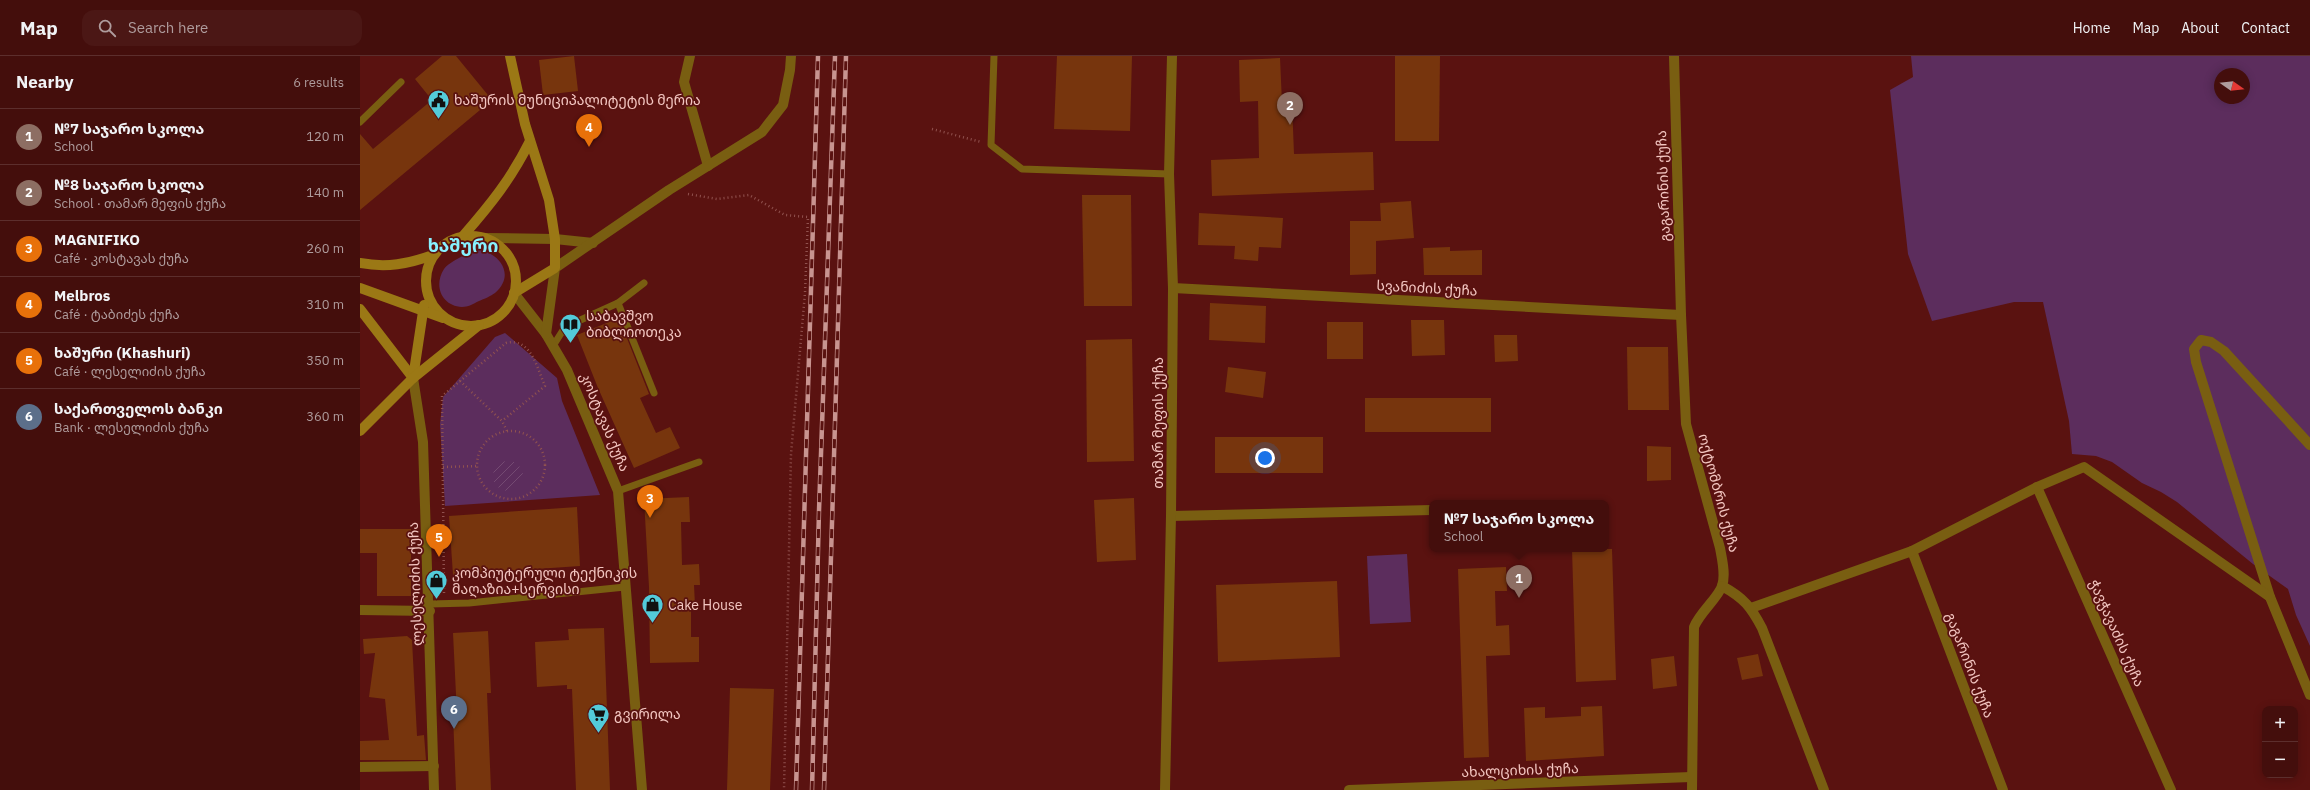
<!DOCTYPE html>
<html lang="en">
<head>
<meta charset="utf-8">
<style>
	:root { --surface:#440e0c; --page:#4b1715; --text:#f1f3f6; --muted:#af9c9d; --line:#5c2e2d; --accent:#b45309 }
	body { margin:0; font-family:"IBM Plex Sans","Noto Sans Georgian",sans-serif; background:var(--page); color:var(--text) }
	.controls { position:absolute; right:12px; bottom:12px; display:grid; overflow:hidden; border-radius:8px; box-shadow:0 2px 10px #0003 }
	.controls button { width:36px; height:36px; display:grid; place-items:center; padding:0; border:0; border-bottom:1px solid var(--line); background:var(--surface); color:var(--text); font:20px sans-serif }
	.compass { position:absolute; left:1854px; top:12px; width:36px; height:36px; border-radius:50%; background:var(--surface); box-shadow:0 2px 10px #0003; rotate:104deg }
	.you { position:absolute; left:905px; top:402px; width:14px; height:14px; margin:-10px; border:3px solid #fff; border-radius:50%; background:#1a73e8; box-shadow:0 0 0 6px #1a73e833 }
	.badge { display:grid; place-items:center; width:26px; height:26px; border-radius:50%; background:var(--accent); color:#fff; font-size:13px; font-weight:700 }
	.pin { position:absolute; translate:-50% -33px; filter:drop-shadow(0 1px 2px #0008) }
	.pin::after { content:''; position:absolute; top:21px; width:14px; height:12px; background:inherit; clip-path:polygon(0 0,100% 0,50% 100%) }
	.popup { position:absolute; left:1069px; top:444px; width:180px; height:52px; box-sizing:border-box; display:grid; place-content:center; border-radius:8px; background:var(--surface); filter:drop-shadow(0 1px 3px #0005); font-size:13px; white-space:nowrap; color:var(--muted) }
	.popup b { font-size:15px; color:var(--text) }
	.popup::after { content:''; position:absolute; left:50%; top:100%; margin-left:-8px; border:8px solid transparent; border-top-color:var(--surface) }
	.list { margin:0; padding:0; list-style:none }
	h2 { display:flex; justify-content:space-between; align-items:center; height:52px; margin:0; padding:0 16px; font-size:17px }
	h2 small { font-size:13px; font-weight:400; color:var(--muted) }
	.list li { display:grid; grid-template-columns:26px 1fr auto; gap:12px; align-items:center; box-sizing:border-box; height:56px; padding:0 16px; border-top:1px solid var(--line) }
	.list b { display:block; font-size:15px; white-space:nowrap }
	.list p { margin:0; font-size:13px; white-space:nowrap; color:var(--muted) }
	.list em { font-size:13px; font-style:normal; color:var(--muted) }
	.icon { flex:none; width:22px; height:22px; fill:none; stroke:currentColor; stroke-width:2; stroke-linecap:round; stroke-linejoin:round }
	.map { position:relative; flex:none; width:1950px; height:734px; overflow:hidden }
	header { display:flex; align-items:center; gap:24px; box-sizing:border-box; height:56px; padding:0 20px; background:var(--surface); border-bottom:1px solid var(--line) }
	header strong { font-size:19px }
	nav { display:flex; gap:22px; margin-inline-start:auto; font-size:14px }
	.search { width:280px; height:36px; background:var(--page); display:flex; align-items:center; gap:10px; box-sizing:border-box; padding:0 14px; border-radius:12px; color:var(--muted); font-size:15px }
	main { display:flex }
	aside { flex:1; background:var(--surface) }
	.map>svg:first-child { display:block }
</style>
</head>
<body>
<header>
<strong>Map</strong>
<div class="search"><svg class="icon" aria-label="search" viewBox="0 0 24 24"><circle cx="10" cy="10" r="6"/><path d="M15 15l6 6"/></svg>Search here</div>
<nav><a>Home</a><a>Map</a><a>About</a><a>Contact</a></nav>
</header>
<main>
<aside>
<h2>Nearby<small>6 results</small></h2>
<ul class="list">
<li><span class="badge" style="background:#8d6e63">1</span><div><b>№7 საჯარო სკოლა</b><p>School</p></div><em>120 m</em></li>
<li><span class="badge" style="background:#8d6e63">2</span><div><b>№8 საჯარო სკოლა</b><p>School · თამარ მეფის ქუჩა</p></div><em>140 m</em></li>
<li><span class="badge" style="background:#e8710a">3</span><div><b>MAGNIFIKO</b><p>Café · კოსტავას ქუჩა</p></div><em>260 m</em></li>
<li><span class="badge" style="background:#e8710a">4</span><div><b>Melbros</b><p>Café · ტაბიძეს ქუჩა</p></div><em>310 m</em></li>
<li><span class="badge" style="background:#e8710a">5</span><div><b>ხაშური (Khashuri)</b><p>Café · ლესელიძის ქუჩა</p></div><em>350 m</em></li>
<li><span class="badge" style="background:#5c6f8a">6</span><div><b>საქართველოს ბანკი</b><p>Bank · ლესელიძის ქუჩა</p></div><em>360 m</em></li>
</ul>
</aside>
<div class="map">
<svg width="1950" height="734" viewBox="0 0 1950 734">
	<defs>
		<pattern id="garden-furrows" width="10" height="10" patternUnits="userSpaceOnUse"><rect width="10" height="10" fill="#5c2d5d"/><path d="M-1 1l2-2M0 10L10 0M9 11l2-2" fill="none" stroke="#744a72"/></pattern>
	</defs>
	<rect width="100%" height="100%" fill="#5a1210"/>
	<!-- green -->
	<g fill="#5c2d5d" fill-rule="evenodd">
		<path d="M 1551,0 L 1950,0 L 1950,590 L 1936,559 L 1928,533 L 1893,508 L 1817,446 L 1801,436 L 1782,427 L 1752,406 L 1736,400 L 1712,398 L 1709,365 L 1683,246 L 1654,246 L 1572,265 L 1548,198 L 1530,34 L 1553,21 ZM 1860,18 L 1884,18 L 1884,42 L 1860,42 Z"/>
		<path d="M 115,193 C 138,195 157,218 135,237 C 131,240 124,243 119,245 C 113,248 108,251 102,251 C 82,250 73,230 84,213 C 90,205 106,199 115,193 Z"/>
		<polygon points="145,277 197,322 202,345 240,439 85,450 80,368 83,341 135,281"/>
		<polygon points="1047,498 1051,566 1010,568 1007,500"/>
	</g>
	<!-- garden -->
	<circle fill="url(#garden-furrows)" cx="148" cy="420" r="15"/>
	<!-- building -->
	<g fill="#77350d">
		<polygon points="82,0 96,0 132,44 0,154 0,78 13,93 72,44 55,23"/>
		<polygon points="214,0 218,35 183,39 179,4"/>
		<polygon points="697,0 772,0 770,75 694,73"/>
		<polygon points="1035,0 1080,0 1079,85 1035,85"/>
		<polygon points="920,2 922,47 932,47 934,98 1013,96 1014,134 852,140 851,104 899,102 898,45 880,46 879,4"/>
		<polygon points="722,139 771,139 772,250 724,250"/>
		<polygon points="1051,145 1054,182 1016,185 1016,218 990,219 990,165 1021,165 1020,147"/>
		<polygon points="839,157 923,162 921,192 899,191 898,205 874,203 875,190 838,189"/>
		<polygon points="1090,191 1090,195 1122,194 1122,219 1064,219 1063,192"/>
		<polygon points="850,247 906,250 905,287 849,284"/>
		<polygon points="259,262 289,338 280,342 296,377 310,371 320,392 274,412 238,332 217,279"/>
		<polygon points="1051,264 1084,264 1085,299 1052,300"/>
		<rect x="967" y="266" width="36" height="37"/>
		<polygon points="1134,279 1157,279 1158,305 1135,306"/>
		<polygon points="772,283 774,405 727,406 726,284"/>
		<polygon points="1267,291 1308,291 1309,354 1268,354"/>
		<polygon points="868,311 906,316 903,342 865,336"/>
		<rect x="1005" y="342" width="126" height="34"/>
		<rect x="855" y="381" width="108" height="36"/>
		<polygon points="1287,390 1311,391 1311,424 1287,425"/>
		<polygon points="329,441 330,466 321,466 322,509 339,508 340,529 334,529 335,549 331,549 331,581 339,581 339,606 290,607 289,531 284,443"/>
		<polygon points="774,442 776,504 737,506 734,444"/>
		<polygon points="217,451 220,510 93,519 89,460"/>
		<polygon points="0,473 51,473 51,540 17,540 17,497 0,497"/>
		<polygon points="1212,493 1252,493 1256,624 1216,626"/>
		<polygon points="1146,511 1147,535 1135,535 1136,570 1149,569 1150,599 1126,600 1129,701 1104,702 1098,513"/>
		<polygon points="977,525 980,601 858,606 856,529"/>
		<polygon points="244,572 250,734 216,734 212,633 207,633 207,629 177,631 175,586 209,584 208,573"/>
		<polygon points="128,575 131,637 127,637 131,734 96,734 93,659 97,659 93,577"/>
		<polygon points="47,580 52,584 57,680 64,679 66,704 0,704 0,685 29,684 25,643 9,641 15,597 4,598 3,583"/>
		<polygon points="1398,598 1403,620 1382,624 1377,602"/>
		<polygon points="1314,600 1317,630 1293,633 1291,603"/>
		<polygon points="370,632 414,633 410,734 367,734"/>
		<polygon points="1242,650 1244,700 1166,705 1164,652 1185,651 1185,662 1221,660 1221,651"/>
	</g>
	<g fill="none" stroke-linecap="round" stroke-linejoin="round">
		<!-- path -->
		<g stroke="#91524f" stroke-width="2.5" stroke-dasharray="1 3" stroke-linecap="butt">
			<polyline points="572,73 621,86"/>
			<polyline points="328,138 357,143 389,139 425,159 448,161 445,237 431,398 424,734"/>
			<polyline points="100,325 142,365 147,375"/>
			<circle cx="151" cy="409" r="34"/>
			<polyline points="83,411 117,410"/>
			<path d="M 84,537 L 82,340 L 146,287 C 171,281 177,312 185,330 L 142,365"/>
		</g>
		<!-- service -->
		<g stroke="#795e11" stroke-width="7">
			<polyline points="634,0 631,89 662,113 809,118"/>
			<polyline points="0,66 41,26"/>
			<polyline points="258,247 294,337"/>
			<polyline points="193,290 205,271 258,247 284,227"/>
			<polyline points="258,435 339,406"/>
			<polyline points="70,548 109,547 265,531"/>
		</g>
		<!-- minor -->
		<g stroke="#795e11" stroke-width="10">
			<polyline points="330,0 324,26 348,110"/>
			<polyline points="813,232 1321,259"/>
			<polyline points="1950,389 1864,295 1851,286 1841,284 1834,293 1836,306 1910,541 1950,639"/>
			<polyline points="1677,431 1811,734"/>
			<polyline points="811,460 1072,454"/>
			<polyline points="1552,495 1643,734"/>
			<polyline points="1391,552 1552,495 1677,431 1724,411 1910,541"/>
			<polyline points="0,554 70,555"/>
			<polyline points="0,711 74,710"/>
			<polyline points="989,734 1331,721"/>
		</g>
		<!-- tertiary -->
		<g stroke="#795e11" stroke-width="10">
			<path d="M 1314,0 L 1321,259 L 1326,368 L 1360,492 C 1362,503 1366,519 1362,530 C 1358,542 1340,556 1334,571 L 1332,734"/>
			<polyline points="124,182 195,183 233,187"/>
			<polyline points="154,237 186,278 207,314 258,435 282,734"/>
			<polyline points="186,278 195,212 309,134 402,76 423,49 430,14 431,0"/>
			<polyline points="53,322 63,386 74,734"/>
			<path d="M 1362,530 C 1384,542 1391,551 1402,572 L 1464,734"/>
			<polyline points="805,734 811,460 813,232 809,118 812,0"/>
		</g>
		<!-- secondary -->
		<g stroke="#9b7815" stroke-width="10">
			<polyline points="150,0 165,68 189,144 195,183 195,212 154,237"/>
			<circle cx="111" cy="225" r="45"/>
			<path d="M 103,180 C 131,148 151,123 170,85"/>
			<path d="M 0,207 C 27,212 48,208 73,199"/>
			<polyline points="0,232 83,262"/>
			<polyline points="0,253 53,322"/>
			<polyline points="53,322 64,249"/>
			<polyline points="0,375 53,322 119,269"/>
		</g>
		<defs>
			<g id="rail">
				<polyline points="436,734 458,0"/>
				<polyline points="452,734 459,455 475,0"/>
				<polyline points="464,734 486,0"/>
			</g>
		</defs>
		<!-- rail casing -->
		<use href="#rail" stroke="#c89490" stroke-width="4.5"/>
		<!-- rail -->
		<use href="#rail" stroke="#5a1210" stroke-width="3" stroke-dasharray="9" stroke-linecap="butt"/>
	</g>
	<!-- icons -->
	<defs>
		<symbol id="civic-pin" viewBox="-11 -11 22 30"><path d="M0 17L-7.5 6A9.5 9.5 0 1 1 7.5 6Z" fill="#53cbda" stroke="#5a1210"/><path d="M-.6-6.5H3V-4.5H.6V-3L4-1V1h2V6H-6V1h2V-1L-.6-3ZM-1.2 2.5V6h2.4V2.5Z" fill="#111"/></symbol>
		<symbol id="library-pin" viewBox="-11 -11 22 30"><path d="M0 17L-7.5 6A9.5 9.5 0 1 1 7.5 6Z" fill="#53cbda" stroke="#5a1210"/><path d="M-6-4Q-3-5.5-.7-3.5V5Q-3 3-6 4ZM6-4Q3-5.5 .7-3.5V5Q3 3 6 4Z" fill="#111"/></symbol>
		<symbol id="shop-pin" viewBox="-11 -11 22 30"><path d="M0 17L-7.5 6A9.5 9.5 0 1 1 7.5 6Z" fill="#53cbda" stroke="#5a1210"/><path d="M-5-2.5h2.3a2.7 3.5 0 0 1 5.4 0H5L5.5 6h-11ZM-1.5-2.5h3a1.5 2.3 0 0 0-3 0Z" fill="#111"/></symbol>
		<symbol id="supermarket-pin" viewBox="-11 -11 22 30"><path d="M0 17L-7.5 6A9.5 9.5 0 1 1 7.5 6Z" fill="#53cbda" stroke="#5a1210"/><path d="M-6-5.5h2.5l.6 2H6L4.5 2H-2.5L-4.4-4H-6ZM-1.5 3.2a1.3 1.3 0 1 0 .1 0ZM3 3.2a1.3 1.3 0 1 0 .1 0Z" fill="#111"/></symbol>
	</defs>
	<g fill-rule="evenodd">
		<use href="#civic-pin" x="66" y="32" width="25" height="34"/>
		<use href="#library-pin" x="198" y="256" width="25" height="34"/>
		<use href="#shop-pin" x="64" y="512" width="25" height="34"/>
		<use href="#shop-pin" x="280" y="536" width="25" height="34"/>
		<use href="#supermarket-pin" x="226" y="646" width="25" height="34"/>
	</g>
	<g text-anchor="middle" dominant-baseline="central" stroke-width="3.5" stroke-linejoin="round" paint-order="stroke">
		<!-- poi labels -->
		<g font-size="14" fill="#f3c6c1" stroke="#5a1210" text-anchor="start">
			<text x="94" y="44">ხაშურის მუნიციპალიტეტის მერია</text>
			<text x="226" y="260">საბავშვო<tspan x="226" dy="16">ბიბლიოთეკა</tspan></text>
			<text x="92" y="517">კომპიუტერული ტექნიკის<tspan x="92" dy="16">მაღაზია+სერვისი</tspan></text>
			<text x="308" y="549">Cake House</text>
			<text x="254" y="658">გვირილა</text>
		</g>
		<!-- street labels -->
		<g font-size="14" fill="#f3c6c1" stroke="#5a1210">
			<text transform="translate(1303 130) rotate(-92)">გაგარინის ქუჩა</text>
			<text transform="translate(1067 232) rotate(3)">სვანიძის ქუჩა</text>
			<text transform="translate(245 366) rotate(67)">კოსტავას ქუჩა</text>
			<text transform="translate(798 367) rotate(-90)">თამარ მეფის ქუჩა</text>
			<text transform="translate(1359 437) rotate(75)">ოქტომბრის ქუჩა</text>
			<text transform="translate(55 528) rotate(-92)">ლესელიძის ქუჩა</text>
			<text transform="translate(1757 577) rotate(66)">ჭავჭავაძის ქუჩა</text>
			<text transform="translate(1610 609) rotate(69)">გაგარინის ქუჩა</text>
			<text transform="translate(1160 714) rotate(-2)">ახალციხის ქუჩა</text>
		</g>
		<!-- district labels -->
		<g font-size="18" font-weight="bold" fill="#87f1ff" stroke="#5a1210">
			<text x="103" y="189">ხაშური</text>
		</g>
	</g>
</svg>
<div class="controls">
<button>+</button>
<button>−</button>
</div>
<svg class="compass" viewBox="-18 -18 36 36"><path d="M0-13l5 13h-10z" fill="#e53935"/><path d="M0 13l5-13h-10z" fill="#af9c9d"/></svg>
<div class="you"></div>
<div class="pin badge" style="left:1159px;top:542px;background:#8d6e63">1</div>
<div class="popup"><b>№7 საჯარო სკოლა</b>School</div>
<div class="pin badge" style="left:930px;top:69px;background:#8d6e63">2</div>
<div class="pin badge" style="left:290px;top:462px;background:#e8710a">3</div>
<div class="pin badge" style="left:229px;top:91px;background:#e8710a">4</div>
<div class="pin badge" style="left:79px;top:501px;background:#e8710a">5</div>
<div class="pin badge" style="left:94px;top:673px;background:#5c6f8a">6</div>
</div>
</main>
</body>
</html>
